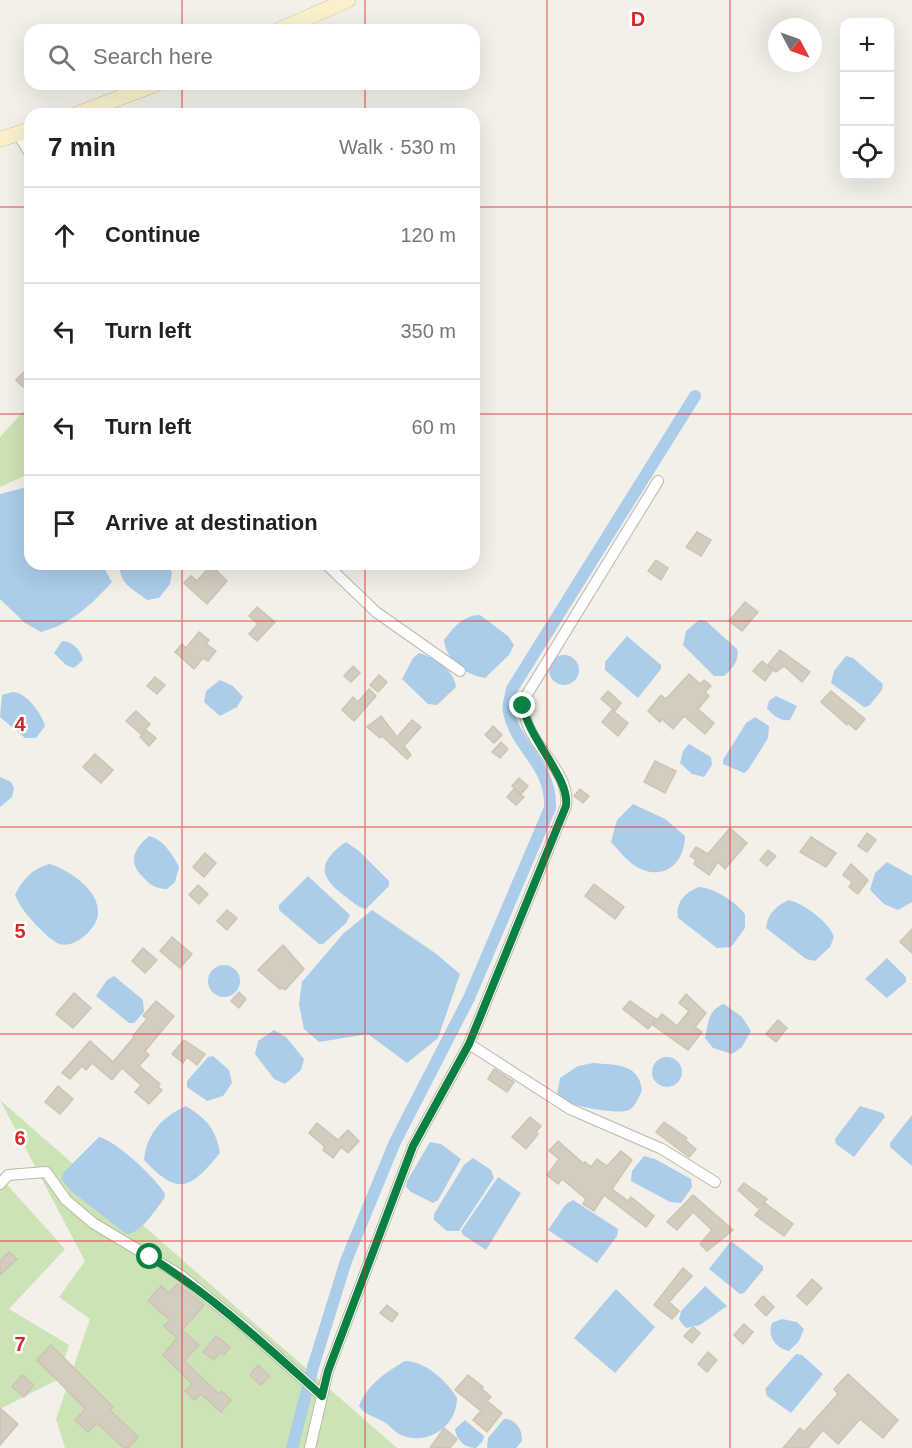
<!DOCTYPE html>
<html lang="en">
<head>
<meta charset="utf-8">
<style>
	:root { --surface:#fff; --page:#f2f2f2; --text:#222; --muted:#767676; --line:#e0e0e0 }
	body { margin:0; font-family:Arial,sans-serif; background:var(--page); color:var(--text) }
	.controls { position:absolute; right:18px; top:18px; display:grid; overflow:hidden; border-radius:12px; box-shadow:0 6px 24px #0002 }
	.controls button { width:54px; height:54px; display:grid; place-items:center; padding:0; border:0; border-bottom:2px solid var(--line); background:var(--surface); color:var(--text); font:30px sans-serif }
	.compass { position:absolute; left:768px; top:18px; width:54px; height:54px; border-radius:50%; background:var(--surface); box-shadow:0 6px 24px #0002; rotate:131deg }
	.stop { position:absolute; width:18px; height:18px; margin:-14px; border:4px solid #0b8043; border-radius:50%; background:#fff }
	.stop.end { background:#0b8043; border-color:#fff; box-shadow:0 2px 6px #0008 }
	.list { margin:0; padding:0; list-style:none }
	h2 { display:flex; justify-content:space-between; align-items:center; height:78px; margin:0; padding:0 24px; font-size:26px }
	h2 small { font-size:20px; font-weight:400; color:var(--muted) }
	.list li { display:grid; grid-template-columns:39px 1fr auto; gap:18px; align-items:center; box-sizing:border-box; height:96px; padding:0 24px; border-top:2px solid var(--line) }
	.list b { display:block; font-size:22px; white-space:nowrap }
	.list em { font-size:20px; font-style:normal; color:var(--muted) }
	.icon { flex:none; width:33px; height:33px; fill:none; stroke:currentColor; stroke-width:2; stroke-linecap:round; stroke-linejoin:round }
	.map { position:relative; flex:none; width:912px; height:1448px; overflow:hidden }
	.search { position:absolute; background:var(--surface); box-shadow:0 6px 24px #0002; left:24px; top:24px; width:456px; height:66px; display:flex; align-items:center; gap:15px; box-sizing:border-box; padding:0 21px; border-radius:18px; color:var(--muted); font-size:22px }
	.panel { position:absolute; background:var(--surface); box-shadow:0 6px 24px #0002; left:24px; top:108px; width:456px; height:462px; border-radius:18px }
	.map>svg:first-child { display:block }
</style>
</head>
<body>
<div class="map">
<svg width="912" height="1448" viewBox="0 0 912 1448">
	<rect width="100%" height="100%" fill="#f3f0e9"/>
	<!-- green -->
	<g fill="#cce3b5">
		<polygon points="30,404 30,471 24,476 0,487 0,437"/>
		<polygon points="0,1100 397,1448 65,1448 56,1419 90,1319 59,1297 85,1261"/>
		<polygon points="0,1177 65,1249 9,1309 69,1345 57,1380 0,1409"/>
	</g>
	<!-- water -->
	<g fill="#abcdea">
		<path d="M 27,487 L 30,488 L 30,564 L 102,564 L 112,582 C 91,605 71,624 41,632 L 25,623 L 0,599 L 0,494 Z"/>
		<path d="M 119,564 L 166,564 L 172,572 L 170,584 L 159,598 L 147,600 C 131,587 121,586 119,564 Z"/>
		<path d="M 480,615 L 508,636 L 514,645 L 509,655 L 485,678 C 465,675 446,660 444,640 C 453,628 463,615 480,615 Z"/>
		<path d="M 699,620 L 706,621 L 737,649 C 740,660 732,669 724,676 L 714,676 L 683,645 L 686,631 Z"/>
		<polygon points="627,636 661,665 661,669 638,698 605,670 605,662"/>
		<path d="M 62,641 C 73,641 81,651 83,660 L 74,668 L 66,665 L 54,653 Z"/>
		<path d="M 419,653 C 434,657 454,670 456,687 L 437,705 L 428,704 L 402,679 L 413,658 Z"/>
		<circle cx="564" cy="670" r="15"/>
		<polygon points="846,656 853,658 883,684 882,690 869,706 864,707 831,683 834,671"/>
		<polygon points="220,680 233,686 243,697 237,707 220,716 204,702 206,691"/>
		<path d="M 13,692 C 26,692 42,714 45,726 L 36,738 L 25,738 L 0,717 L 2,695 Z"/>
		<path d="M 776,696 L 797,706 L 790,720 C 781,722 772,715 767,708 L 769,701 Z"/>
		<polygon points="755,717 769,726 768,738 748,770 744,773 723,764 723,760 746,723"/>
		<polygon points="689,744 711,757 712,765 704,777 692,774 680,763 683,751"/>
		<polygon points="0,777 11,782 14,788 12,797 0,807"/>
		<path d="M 633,804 L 665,819 L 685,836 C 685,860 668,879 643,870 C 631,866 619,851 611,842 L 617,820 Z"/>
		<path d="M 149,836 C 163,839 173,855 179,867 L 175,882 L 167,889 C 155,889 149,884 142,876 C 127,861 135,848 149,836 Z"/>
		<path d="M 346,842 L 359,851 L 389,881 L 389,886 L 366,909 C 358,908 352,901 346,897 C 319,877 316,863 346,842 Z"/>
		<polygon points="887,862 912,876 912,902 898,910 884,904 870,890 875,873"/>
		<path d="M 49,864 C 68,869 100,890 98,914 C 97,929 73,951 57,943 C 50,939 42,931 36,925 C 27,915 20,907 15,895 C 22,880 32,869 49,864 Z"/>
		<polygon points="308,876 350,915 346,923 323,944 319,944 279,910 279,905"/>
		<path d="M 699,887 C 715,888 735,902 745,914 L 745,928 L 731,947 L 717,948 L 678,918 C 675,903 685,892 699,887 Z"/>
		<path d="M 789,900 C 804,904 829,922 834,937 L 830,947 L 815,961 L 806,959 L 766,928 C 767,914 777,905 789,900 Z"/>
		<polygon points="372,910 435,953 460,974 438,1038 407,1063 368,1034 319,1042 304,1029 299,1004 302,982 343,934"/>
		<polygon points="887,958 906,977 906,982 887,998 865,979"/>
		<circle cx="224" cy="981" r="16"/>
		<polygon points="114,976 143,1000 144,1012 134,1023 129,1023 96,996 107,980"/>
		<path d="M 724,1004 L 742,1017 L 751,1031 L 742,1047 L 732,1054 L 713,1048 L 705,1038 C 708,1024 708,1009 724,1004 Z"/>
		<polygon points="274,1030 286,1037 304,1059 301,1070 285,1084 274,1079 255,1054 258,1041"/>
		<polygon points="213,1056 229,1070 232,1083 223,1096 207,1101 187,1087 187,1081 208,1057"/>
		<circle cx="667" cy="1072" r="15"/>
		<path d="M 593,1063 C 615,1065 639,1063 642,1090 C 639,1097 636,1106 629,1110 C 617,1115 575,1106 563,1101 L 557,1095 L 560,1078 L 578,1066 Z"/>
		<path d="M 186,1106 C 207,1120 215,1127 220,1153 C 190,1189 179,1197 144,1160 C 146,1134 163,1116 186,1106 Z"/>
		<polygon points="860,1106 883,1113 885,1117 854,1157 836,1144 835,1139"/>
		<polygon points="912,1115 912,1166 890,1147 890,1143"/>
		<path d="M 99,1137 C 115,1140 157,1179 165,1194 L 164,1199 C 154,1211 142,1233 126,1234 L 71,1191 L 61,1179 L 63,1173 Z"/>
		<polygon points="430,1142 441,1144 461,1159 438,1200 433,1203 411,1192 406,1187 407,1181"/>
		<polygon points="644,1156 655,1159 691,1179 692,1187 681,1203 670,1202 631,1181 632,1171"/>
		<polygon points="473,1158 491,1170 494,1178 459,1231 447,1231 434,1220 434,1214 464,1165"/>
		<polygon points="498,1177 521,1193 486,1250 463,1235 461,1231"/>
		<polygon points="573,1200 618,1229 617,1236 597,1263 548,1230 566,1204"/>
		<polygon points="731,1241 763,1266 763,1270 744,1293 740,1294 709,1269"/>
		<polygon points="705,1286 727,1306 700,1325 686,1328 679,1320 681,1311"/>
		<polygon points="616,1289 655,1327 615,1373 574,1338"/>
		<path d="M 782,1319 L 797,1322 L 804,1329 L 799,1341 L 789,1351 C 775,1348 767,1336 772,1323 Z"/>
		<polygon points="796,1354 802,1355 823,1374 791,1413 767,1396 765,1389"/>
		<path d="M 405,1361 C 425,1361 447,1381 457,1398 C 457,1427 427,1446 401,1435 C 394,1432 389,1424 382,1421 C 373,1416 365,1415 359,1406 C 367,1385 386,1372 405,1361 Z"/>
		<path d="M 504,1419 C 515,1418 523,1430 522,1441 L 516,1448 L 487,1448 L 488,1438 Z"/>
		<path d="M 465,1420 L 484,1436 L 483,1441 L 476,1448 C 465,1448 456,1440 455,1429 Z"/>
	</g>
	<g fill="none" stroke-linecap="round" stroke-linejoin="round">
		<!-- canal -->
		<path stroke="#abcdea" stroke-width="12" d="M 292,1448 L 313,1367 L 346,1261 L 395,1142 L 469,998 L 550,808 C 552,764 515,747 509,712 C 507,705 511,696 512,689 L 695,396"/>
	</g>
	<!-- building -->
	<g fill="#d3ccbf" stroke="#cdc4b3" stroke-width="1.5">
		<polygon points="30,366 30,380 23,387 16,380"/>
		<polygon points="697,532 711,540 701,556 686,547"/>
		<polygon points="656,560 668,568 661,580 648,571"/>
		<polygon points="211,565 227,581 207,604 184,583 191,576 197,581"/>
		<polygon points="745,602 758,612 742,631 729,621"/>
		<polygon points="257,607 275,622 257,641 249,634 258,624 249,616"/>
		<polygon points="199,632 209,640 206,644 216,651 208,661 203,658 194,669 175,652 182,644 186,648"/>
		<polygon points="780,650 810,672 802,682 784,666 776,672 768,665"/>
		<polygon points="762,661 773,670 765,681 753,671"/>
		<polygon points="353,666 360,673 351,682 344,676"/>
		<polygon points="689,674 700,684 704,680 711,686 705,692 709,696 698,709 714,723 705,734 684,716 673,729 662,719 660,722 648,711 661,695 666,699"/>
		<polygon points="379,675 387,682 378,692 370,685"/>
		<polygon points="155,677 165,685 157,694 147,686"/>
		<polygon points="369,689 376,696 354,721 342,710 353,697 358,702"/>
		<polygon points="608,691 621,703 615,711 601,699"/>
		<polygon points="831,691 865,719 856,730 848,723 847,725 821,702"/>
		<polygon points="612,710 628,723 618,736 602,722"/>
		<polygon points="136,711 150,724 141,734 126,721"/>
		<polygon points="381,716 397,737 412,720 421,727 404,746 411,755 407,759 382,736 380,738 367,727"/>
		<polygon points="493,726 502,735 494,743 485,735"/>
		<polygon points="146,730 156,738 149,746 140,737"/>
		<polygon points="501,742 508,749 500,758 492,752"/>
		<polygon points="95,754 113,770 101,783 83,767"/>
		<polygon points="655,761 676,771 665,793 644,782"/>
		<polygon points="519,778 528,786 521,794 512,786"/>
		<polygon points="514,789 524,797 516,805 507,797"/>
		<polygon points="580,789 589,796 583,803 574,796"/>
		<polygon points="730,828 747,843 725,869 718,862 709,875 694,864 696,860 690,856 696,847 708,854"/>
		<polygon points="867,833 876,840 867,852 858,846"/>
		<polygon points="811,837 836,853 826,867 800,852"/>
		<polygon points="768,850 776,856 767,866 760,860"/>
		<polygon points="205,853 216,863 204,877 193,867"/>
		<polygon points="851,864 868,880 858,894 849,887 852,882 843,875"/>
		<polygon points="594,884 624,907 615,919 585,896"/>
		<polygon points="198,885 208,894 199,904 189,895"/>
		<polygon points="227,910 237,918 227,930 217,921"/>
		<polygon points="912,929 912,953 900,942"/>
		<polygon points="172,937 192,954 180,968 160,951"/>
		<polygon points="283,945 304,969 285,990 282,988 280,989 258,970"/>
		<polygon points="143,948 157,960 145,973 132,961"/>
		<polygon points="239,992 246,999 239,1008 231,1001"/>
		<polygon points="74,993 91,1008 73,1028 56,1014"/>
		<polygon points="686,994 706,1013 695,1027 702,1032 688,1050 653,1025 662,1014 677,1026 689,1011 679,1003"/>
		<polygon points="156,1001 174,1016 145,1051 149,1055 139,1066 160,1084 158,1087 162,1090 149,1104 135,1092 141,1085 122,1068 112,1080 92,1063 86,1070 82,1066 70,1079 62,1073 90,1041 113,1062 134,1037 133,1036 147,1019 143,1016"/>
		<polygon points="630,1001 656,1019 648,1029 623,1009"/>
		<polygon points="778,1020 787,1028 776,1042 766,1034"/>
		<polygon points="184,1040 205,1054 197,1065 187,1057 183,1063 172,1054"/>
		<polygon points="494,1069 514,1082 507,1092 488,1079"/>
		<polygon points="58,1086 73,1099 60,1114 45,1102"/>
		<polygon points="530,1117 541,1126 536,1132 538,1134 526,1149 512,1137"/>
		<polygon points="664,1122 687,1138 685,1140 696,1149 689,1157 656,1132"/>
		<polygon points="317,1123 338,1140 348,1130 359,1141 348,1153 341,1147 333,1158 323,1150 325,1147 309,1133"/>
		<polygon points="558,1141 584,1164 585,1162 591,1167 597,1159 607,1166 621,1151 632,1160 612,1189 628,1201 631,1197 654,1216 646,1227 604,1195 594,1211 583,1204 586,1199 562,1179 558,1184 547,1175 559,1159 549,1151"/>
		<polygon points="744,1183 767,1199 758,1208 738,1190"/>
		<polygon points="693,1195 733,1230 707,1251 700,1244 712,1230 693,1212 677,1230 667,1222"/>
		<polygon points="765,1203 793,1224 784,1236 755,1215"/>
		<polygon points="9,1252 17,1259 0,1275 0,1261"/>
		<polygon points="683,1268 692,1276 669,1302 679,1311 672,1319 654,1305"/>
		<polygon points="812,1279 822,1288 807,1305 797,1296"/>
		<polygon points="177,1284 204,1305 182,1330 199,1345 184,1361 219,1394 222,1391 231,1400 221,1412 201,1394 194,1400 185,1391 192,1384 163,1355 177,1338 164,1326 170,1320 148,1301 161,1286 169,1293"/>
		<polygon points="763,1296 774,1307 766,1316 755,1305"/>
		<polygon points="387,1305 398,1314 392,1322 380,1313"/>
		<polygon points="744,1324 753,1332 743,1344 734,1335"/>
		<polygon points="693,1327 700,1333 692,1343 684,1336"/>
		<polygon points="216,1336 230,1347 224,1355 220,1352 214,1360 203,1352"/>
		<polygon points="51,1345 113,1407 110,1410 138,1437 128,1448 124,1448 97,1423 88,1432 75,1420 86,1409 37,1360"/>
		<polygon points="708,1352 717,1360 707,1372 698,1364"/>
		<polygon points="258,1365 270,1376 261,1385 250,1375"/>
		<polygon points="848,1374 898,1420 883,1438 860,1419 838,1444 823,1430 808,1448 783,1448 800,1428 804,1432 838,1394 834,1389"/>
		<polygon points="22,1375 34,1385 24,1397 12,1387"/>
		<polygon points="468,1375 483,1387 482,1389 491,1397 487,1401 502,1413 487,1432 473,1420 481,1411 455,1390"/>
		<polygon points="0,1408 18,1424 0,1445"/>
		<polygon points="444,1428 457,1439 450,1448 430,1448"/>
	</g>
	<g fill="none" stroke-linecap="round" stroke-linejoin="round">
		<defs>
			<g id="minor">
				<polyline points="18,134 30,154"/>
				<polyline points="326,564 376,612 460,671"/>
				<polyline points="469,1044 570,1109 662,1149 715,1182"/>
				<polyline points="0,1184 8,1175 46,1172 66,1200 93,1223 180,1275 246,1328 322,1396"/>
				<path d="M 310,1448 L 328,1371 L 413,1146 L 469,1044 L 566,806 C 572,765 514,739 526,696 L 658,481"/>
			</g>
			<g id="secondary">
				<polyline points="279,30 348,0"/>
				<polyline points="77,114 156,84"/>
				<polyline points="0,139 30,130"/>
			</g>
		</defs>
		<!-- minor casing -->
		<use href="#minor" stroke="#bdb8ac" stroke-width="12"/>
		<!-- secondary casing -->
		<use href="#secondary" stroke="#cec49c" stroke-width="16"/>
		<!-- minor -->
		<use href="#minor" stroke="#fff" stroke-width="10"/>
		<!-- secondary -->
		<use href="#secondary" stroke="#faf1cc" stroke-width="15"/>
	</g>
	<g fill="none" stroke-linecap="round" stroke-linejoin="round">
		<!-- route -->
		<path stroke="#0b8043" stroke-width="8" d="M 150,1257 C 213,1296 267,1347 322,1396 L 328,1371 L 413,1146 L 469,1044 L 566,806 C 570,778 529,740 523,706"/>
	</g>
	<!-- grid -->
	<path fill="none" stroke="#d62828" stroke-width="1.5" stroke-opacity="0.55" d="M 182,0 L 182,30M 365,0 L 365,30M 547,0 L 547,1448M 730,0 L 730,1448M 182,84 L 182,114M 365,84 L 365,114M 0,207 L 30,207M 474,207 L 912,207M 0,414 L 30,414M 474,414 L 912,414M 182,564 L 182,1448M 365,564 L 365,1448M 0,621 L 912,621M 0,827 L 912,827M 0,1034 L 912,1034M 0,1241 L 912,1241"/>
	<g font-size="20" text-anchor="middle" font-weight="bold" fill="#d62828" stroke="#fff" stroke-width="5" stroke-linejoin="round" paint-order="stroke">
		<text x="638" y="26">D</text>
		<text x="20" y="731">4</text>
		<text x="20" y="938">5</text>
		<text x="20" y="1145">6</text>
		<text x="20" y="1351">7</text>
	</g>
</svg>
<div class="controls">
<button>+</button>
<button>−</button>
<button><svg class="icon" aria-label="locate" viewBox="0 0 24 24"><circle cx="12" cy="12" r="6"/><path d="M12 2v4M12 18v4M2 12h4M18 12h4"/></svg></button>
</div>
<svg class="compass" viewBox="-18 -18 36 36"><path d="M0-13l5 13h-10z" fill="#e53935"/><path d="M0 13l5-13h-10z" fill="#767676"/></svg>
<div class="stop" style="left:150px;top:1257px"></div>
<div class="stop end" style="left:523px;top:706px"></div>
<div class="search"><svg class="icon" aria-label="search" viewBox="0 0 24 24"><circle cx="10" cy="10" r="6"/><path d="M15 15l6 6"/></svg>Search here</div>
<section class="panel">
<h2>7 min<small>Walk · 530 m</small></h2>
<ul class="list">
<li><svg class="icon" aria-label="ahead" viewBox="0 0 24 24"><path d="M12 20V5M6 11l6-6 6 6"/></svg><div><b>Continue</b></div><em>120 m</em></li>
<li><svg class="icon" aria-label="left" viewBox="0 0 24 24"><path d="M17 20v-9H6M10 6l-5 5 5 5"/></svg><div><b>Turn left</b></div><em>350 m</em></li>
<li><svg class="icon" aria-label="left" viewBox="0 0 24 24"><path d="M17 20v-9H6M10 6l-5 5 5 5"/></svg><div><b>Turn left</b></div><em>60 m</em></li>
<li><svg class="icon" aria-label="arrive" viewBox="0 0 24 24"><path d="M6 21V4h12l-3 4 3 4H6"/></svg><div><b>Arrive at destination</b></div></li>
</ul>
</section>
</div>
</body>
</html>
